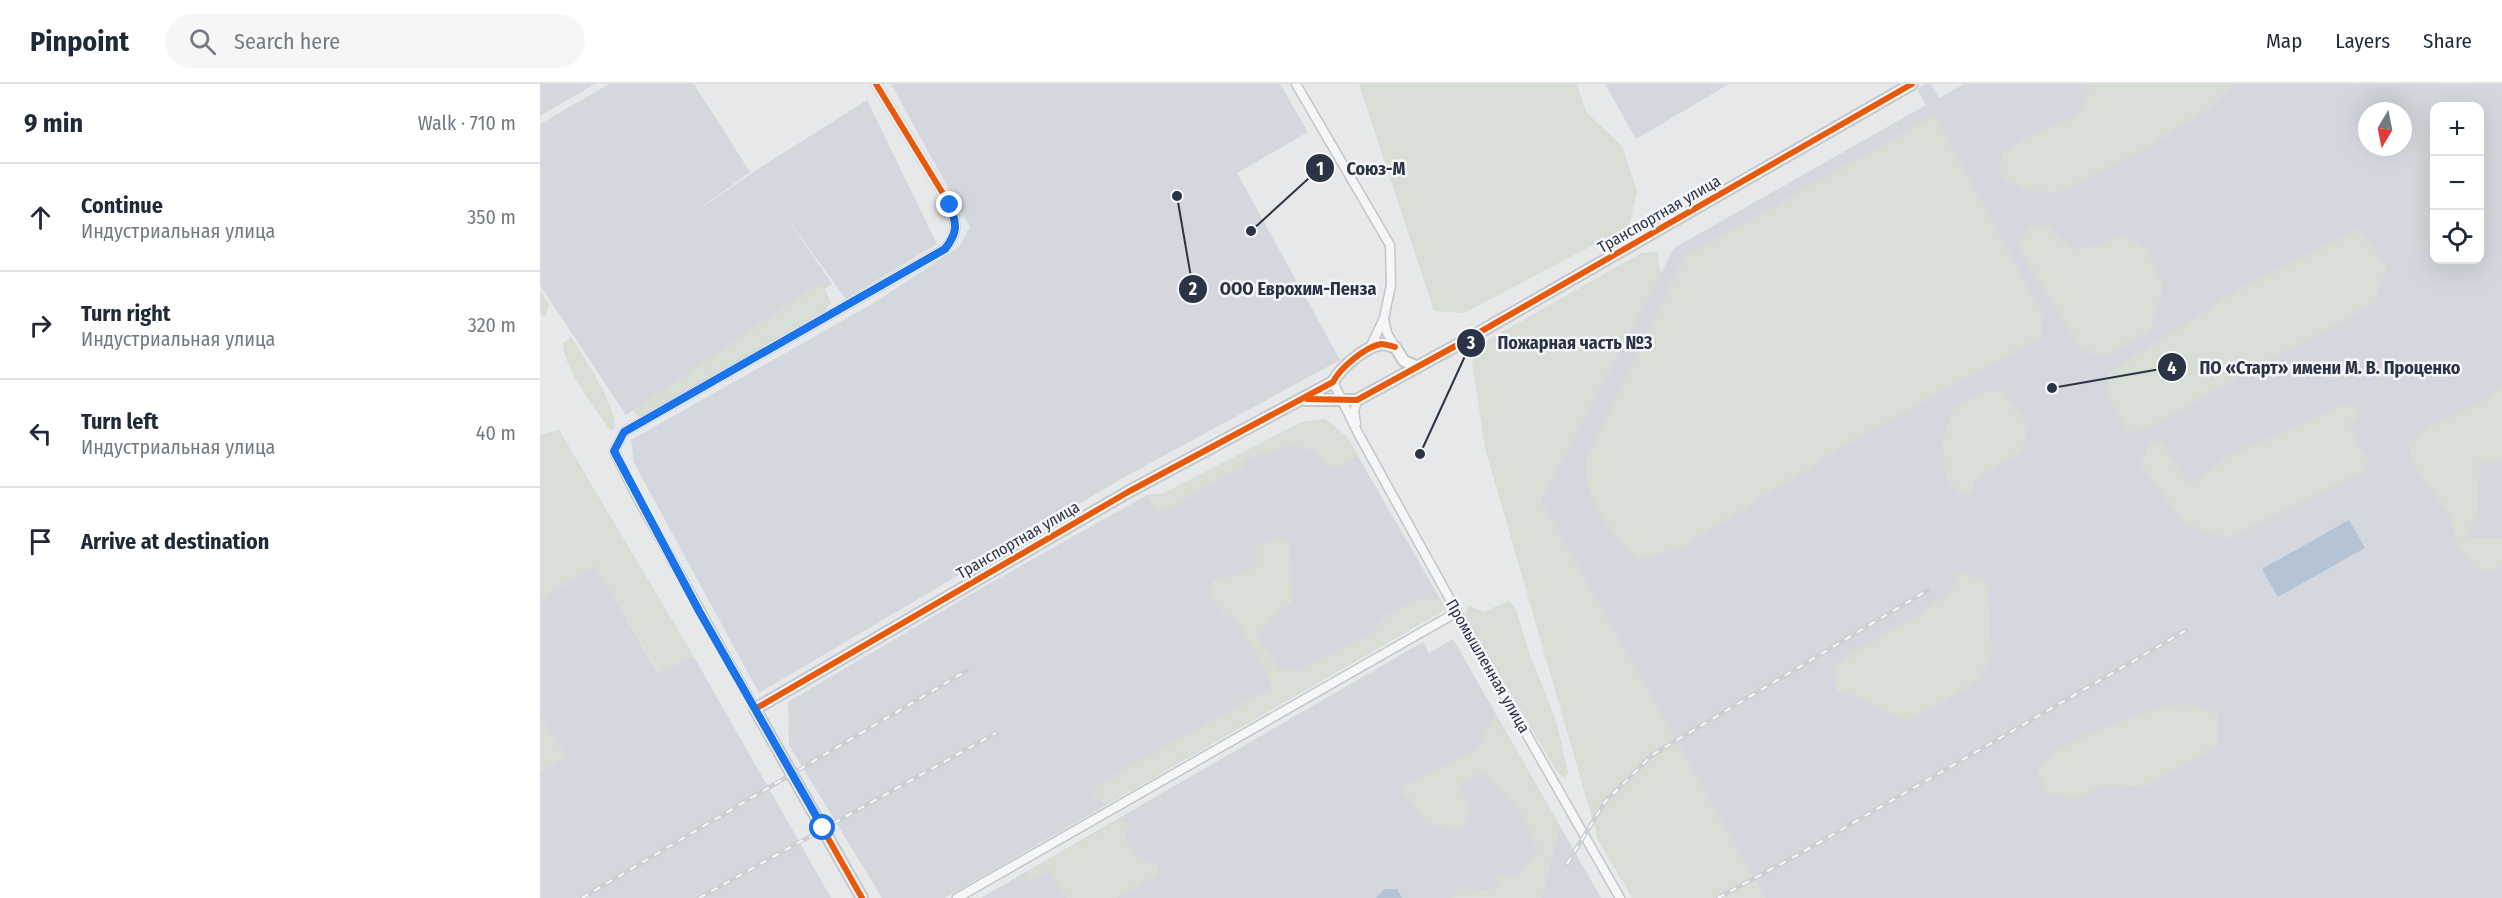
<!DOCTYPE html>
<html lang="en">
<head>
<meta charset="utf-8">
<style>
	:root { --surface:#fff; --page:#f6f6f7; --text:#1f2937; --muted:#747a83; --line:#e0e1e3 }
	body { margin:0; font-family:"Fira Sans Condensed",sans-serif; background:var(--page); color:var(--text) }
	.controls { position:absolute; right:18px; top:18px; display:grid; overflow:hidden; border-radius:12px; box-shadow:0 6px 24px #0002 }
	.controls button { width:54px; height:54px; display:grid; place-items:center; padding:0; border:0; border-bottom:2px solid var(--line); background:var(--surface); color:var(--text); font:30px sans-serif }
	.compass { position:absolute; left:1818px; top:18px; width:54px; height:54px; border-radius:50%; background:var(--surface); box-shadow:0 6px 24px #0002; rotate:190deg }
	.stop { position:absolute; width:18px; height:18px; margin:-14px; border:4px solid #1a73e8; border-radius:50%; background:#fff }
	.stop.end { background:#1a73e8; border-color:#fff; box-shadow:0 2px 6px #0008 }
	.list { margin:0; padding:0; list-style:none }
	h2 { display:flex; justify-content:space-between; align-items:center; height:78px; margin:0; padding:0 24px; font-size:26px }
	h2 small { font-size:20px; font-weight:400; color:var(--muted) }
	.list li { display:grid; grid-template-columns:39px 1fr auto; gap:18px; align-items:center; box-sizing:border-box; height:108px; padding:0 24px; border-top:2px solid var(--line) }
	.list b { display:block; font-size:22px; white-space:nowrap }
	.list p { margin:0; font-size:20px; white-space:nowrap; color:var(--muted) }
	.list em { font-size:20px; font-style:normal; color:var(--muted) }
	.icon { flex:none; width:33px; height:33px; fill:none; stroke:currentColor; stroke-width:2; stroke-linecap:round; stroke-linejoin:round }
	.map { position:relative; flex:none; width:1962px; height:814px; overflow:hidden }
	header { display:flex; align-items:center; gap:36px; box-sizing:border-box; height:84px; padding:0 30px; background:var(--surface); border-bottom:2px solid var(--line) }
	header strong { font-size:28px }
	nav { display:flex; gap:33px; margin-inline-start:auto; font-size:21px }
	.search { width:420px; height:54px; background:var(--page); display:flex; align-items:center; gap:15px; box-sizing:border-box; padding:0 21px; border-radius:33px; color:var(--muted); font-size:22px }
	main { display:flex }
	aside { flex:1; background:var(--surface) }
	.map>svg:first-child { display:block }
</style>
</head>
<body>
<header>
<strong>Pinpoint</strong>
<div class="search"><svg class="icon" aria-label="search" viewBox="0 0 24 24"><circle cx="10" cy="10" r="6"/><path d="M15 15l6 6"/></svg>Search here</div>
<nav><a>Map</a><a>Layers</a><a>Share</a></nav>
</header>
<main>
<aside>
<h2>9 min<small>Walk · 710 m</small></h2>
<ul class="list">
<li><svg class="icon" aria-label="ahead" viewBox="0 0 24 24"><path d="M12 20V5M6 11l6-6 6 6"/></svg><div><b>Continue</b><p>Индустриальная улица</p></div><em>350 m</em></li>
<li><svg class="icon" aria-label="right" viewBox="0 0 24 24"><path d="M7 20v-9h11M14 6l5 5-5 5"/></svg><div><b>Turn right</b><p>Индустриальная улица</p></div><em>320 m</em></li>
<li><svg class="icon" aria-label="left" viewBox="0 0 24 24"><path d="M17 20v-9H6M10 6l-5 5 5 5"/></svg><div><b>Turn left</b><p>Индустриальная улица</p></div><em>40 m</em></li>
<li><svg class="icon" aria-label="arrive" viewBox="0 0 24 24"><path d="M6 21V4h12l-3 4 3 4H6"/></svg><div><b>Arrive at destination</b></div></li>
</ul>
</aside>
<div class="map">
<svg width="1962" height="814" viewBox="0 0 1962 814">
	<rect width="100%" height="100%" fill="#e6e8ea"/>
	<!-- built -->
	<g fill="#d4d7dd" fill-rule="evenodd">
		<polygon points="0,0 55,0 0,32"/>
		<polygon points="69,0 154,0 210,88 144,136 215,87 327,16 397,160 306,215 244,130 292,200 86,331 0,201 0,40"/>
		<polygon points="351,0 740,0 768,48 697,89 800,276 581,395 219,609 94,379 91,356 334,219 419,163 430,143"/>
		<polygon points="1065,0 1189,0 1096,55"/>
		<path d="M 1385,0 L 1391,0 L 1399,14 L 1424,0 L 1962,0 L 1962,814 L 1225,814 L 1001,417 L 1134,164 L 1386,21 L 1377,5 ZM 1894,22 L 1940,22 L 1940,176 L 1894,176 ZM 1827,27 L 1863,27 L 1863,63 L 1827,63 Z"/>
		<polygon points="785,335 807,353 906,525 405,814 342,814 249,661 248,618 445,502 607,411 622,410 762,338"/>
		<polygon points="56,482 118,589 154,573 291,814 0,814 0,689 26,673 0,631 0,515"/>
		<polygon points="913,555 1061,814 441,814 883,558 889,569"/>
	</g>
	<!-- green -->
	<g fill="#d6ded6">
		<polygon points="819,0 1037,0 1046,28 1082,62 1097,107 1089,142 924,229 894,227"/>
		<polygon points="1551,0 1695,0 1672,22 1609,63 1519,109 1483,106 1460,92 1461,70 1482,55 1538,31"/>
		<path d="M 1395,31 L 1504,232 L 1501,254 L 1319,353 L 1142,464 L 1099,476 C 1072,452 1042,413 1046,376 L 1144,173 Z"/>
		<polygon points="1490,141 1509,143 1533,165 1557,162 1583,150 1609,166 1623,202 1611,247 1569,270 1557,272 1540,264 1478,163"/>
		<polygon points="1819,145 1847,183 1835,219 1606,345 1588,349 1567,310 1568,289 1701,204"/>
		<polygon points="1117,168 1121,190 1001,417 1225,814 1092,814 1059,758 945,364 932,278 941,260 1101,169"/>
		<polygon points="281,198 291,218 285,227 103,333 97,332 93,326"/>
		<polygon points="0,206 9,220 6,232 2,232 0,228"/>
		<path d="M 31,253 C 42,270 81,328 74,346 L 70,346 C 55,324 23,284 23,259 Z"/>
		<polygon points="1962,302 1962,376 1940,379 1937,430 1926,454 1962,454 1962,482 1949,489 1934,484 1916,459 1910,432 1874,382 1867,360 1889,342 1940,319"/>
		<polygon points="1444,307 1464,308 1488,342 1483,367 1435,397 1433,410 1419,408 1406,395 1402,355 1414,324"/>
		<polygon points="1807,319 1821,327 1811,341 1818,360 1828,375 1825,386 1686,455 1646,441 1601,382 1609,356 1621,358 1649,400 1689,372"/>
		<polygon points="785,335 807,353 819,372 798,383 786,381 773,367 754,361 706,375 702,384 624,427 616,427 607,411 622,410 762,338"/>
		<polygon points="19,346 154,573 119,589 56,482 0,515 0,351"/>
		<polygon points="738,453 751,460 752,519 736,530 718,552 739,584 755,587 832,549 845,532 876,516 900,515 906,525 567,720 554,713 555,702 713,613 731,606 727,588 696,536 683,531 668,506 674,496 704,489 718,480 714,462"/>
		<polygon points="1420,489 1444,495 1448,506 1452,572 1440,595 1403,619 1369,636 1355,633 1329,619 1296,607 1295,580 1408,512"/>
		<polygon points="969,517 976,525 988,565 1017,640 1028,689 1025,694 1017,688 925,532 929,522 943,528"/>
		<polygon points="1645,618 1678,629 1678,662 1605,703 1564,700 1537,715 1506,709 1497,685 1516,666 1593,631"/>
		<polygon points="955,629 1020,743 1002,814 911,814 918,804 944,806 961,801 955,792 978,790 998,767 981,729 943,689 919,701 932,727 921,746 887,740 860,704 938,664"/>
		<polygon points="0,631 26,673 0,689"/>
		<path d="M 581,735 L 590,741 L 585,753 C 591,768 604,775 619,781 L 619,789 L 578,814 L 526,814 L 509,787 L 489,797 L 485,795 L 487,787 Z"/>
	</g>
	<!-- water -->
	<g fill="#b4c4d5">
		<polygon points="1809,436 1825,464 1738,513 1722,485"/>
		<polygon points="845,805 857,805 862,814 836,814"/>
	</g>
	<g fill="none" stroke-linecap="round" stroke-linejoin="round">
		<defs>
			<g id="minor">
				<polyline points="756,0 850,161 851,201 844,234 830,264"/>
				<polyline points="844,235 847,249 855,263"/>
				<polyline points="793,298 818,349 917,528 1080,814"/>
				<polyline points="816,339 814,328 817,316"/>
				<path d="M 215,625 L 97,413 L 74,367 L 84,348 L 405,165 C 418,148 417,141 410,121 L 336,0"/>
				<polyline points="417,814 917,528"/>
			</g>
			<g id="tertiary">
				<polyline points="765,316 817,316 919,260 1372,0"/>
				<path d="M 322,814 L 215,625 L 588,408 L 793,298 C 800,284 825,263 841,260 C 846,260 850,262 855,263 L 864,277 L 878,283"/>
			</g>
		</defs>
		<!-- minor casing -->
		<use href="#minor" stroke="#c4c6c8" stroke-width="11"/>
		<!-- tertiary casing -->
		<use href="#tertiary" stroke="#c4c6c8" stroke-width="14"/>
		<!-- minor -->
		<use href="#minor" stroke="#f5f6f7" stroke-width="8"/>
		<!-- tertiary -->
		<use href="#tertiary" stroke="#f5f6f7" stroke-width="10"/>
		<defs>
			<g id="rail">
				<polyline points="1027,780 1065,718 1112,671 1388,506"/>
				<polyline points="42,814 426,587"/>
				<polyline points="159,814 456,649"/>
				<polyline points="1178,814 1261,769 1645,547"/>
			</g>
		</defs>
		<!-- rail casing -->
		<use href="#rail" stroke="#cecfd2" stroke-width="4.5"/>
		<!-- rail -->
		<use href="#rail" stroke="#f4f6f9" stroke-width="2" stroke-dasharray="7" stroke-linecap="butt"/>
		<defs>
			<g id="cycleway">
				<polyline points="767,315 817,316 919,260 1372,0"/>
				<path d="M 215,625 L 588,408 L 793,298 C 800,284 825,263 841,260 C 846,260 850,262 855,263"/>
				<path d="M 322,814 L 159,527 L 74,367 L 84,348 L 405,165 C 418,148 417,141 410,121 L 336,0"/>
			</g>
		</defs>
		<!-- cycleway casing -->
		<use href="#cycleway" stroke="#f4f6f9" stroke-width="10"/>
		<!-- cycleway -->
		<use href="#cycleway" stroke="#e8590c" stroke-width="6"/>
	</g>
	<g fill="none" stroke-linecap="round" stroke-linejoin="round">
		<!-- route -->
		<path stroke="#1a73e8" stroke-width="8" d="M 283,744 L 159,527 L 74,367 L 84,348 L 405,165 C 418,148 417,141 410,121"/>
	</g>
	<g text-anchor="middle" dominant-baseline="central" stroke-width="5" stroke-linejoin="round" paint-order="stroke">
		<!-- street labels -->
		<g font-size="16" fill="#2b3445" stroke="#f4f6f9">
			<text transform="translate(1119 130) rotate(-30)">Транспортная улица</text>
			<text transform="translate(478 456) rotate(-30)">Транспортная улица</text>
			<text transform="translate(948 582) rotate(60)">Промышленная улица</text>
		</g>
	</g>
	<!-- callouts -->
	<path fill="none" stroke="#2b3445" stroke-width="2" d="M711 147L780 84M637 112L653 205M880 370L931 259M1512 304L1632 283"/>
	<g fill="#2b3445" stroke="#f4f6f9" stroke-width="2">
		<circle cx="711" cy="147" r="6"/>
		<circle cx="637" cy="112" r="6"/>
		<circle cx="880" cy="370" r="6"/>
		<circle cx="1512" cy="304" r="6"/>
		<circle cx="780" cy="84" r="15"/>
		<circle cx="653" cy="205" r="15"/>
		<circle cx="931" cy="259" r="15"/>
		<circle cx="1632" cy="283" r="15"/>
	</g>
	<g font-size="18" text-anchor="middle" font-weight="bold" fill="#fff">
		<text x="780" y="91">1</text>
		<text x="653" y="211">2</text>
		<text x="931" y="265">3</text>
		<text x="1632" y="290">4</text>
	</g>
	<g font-size="18" text-anchor="middle" font-weight="bold" fill="#2b3445" stroke="#f4f6f9" stroke-width="5" stroke-linejoin="round" paint-order="stroke">
		<text x="836" y="91">Союз-М</text>
		<text x="758" y="211">ООО Еврохим-Пенза</text>
		<text x="1035" y="265">Пожарная часть №3</text>
		<text x="1790" y="290">ПО «Старт» имени M. B. Проценко</text>
	</g>
</svg>
<div class="controls">
<button>+</button>
<button>−</button>
<button><svg class="icon" aria-label="locate" viewBox="0 0 24 24"><circle cx="12" cy="12" r="6"/><path d="M12 2v4M12 18v4M2 12h4M18 12h4"/></svg></button>
</div>
<svg class="compass" viewBox="-18 -18 36 36"><path d="M0-13l5 13h-10z" fill="#e53935"/><path d="M0 13l5-13h-10z" fill="#747a83"/></svg>
<div class="stop" style="left:283px;top:744px"></div>
<div class="stop end" style="left:410px;top:121px"></div>
</div>
</main>
</body>
</html>
